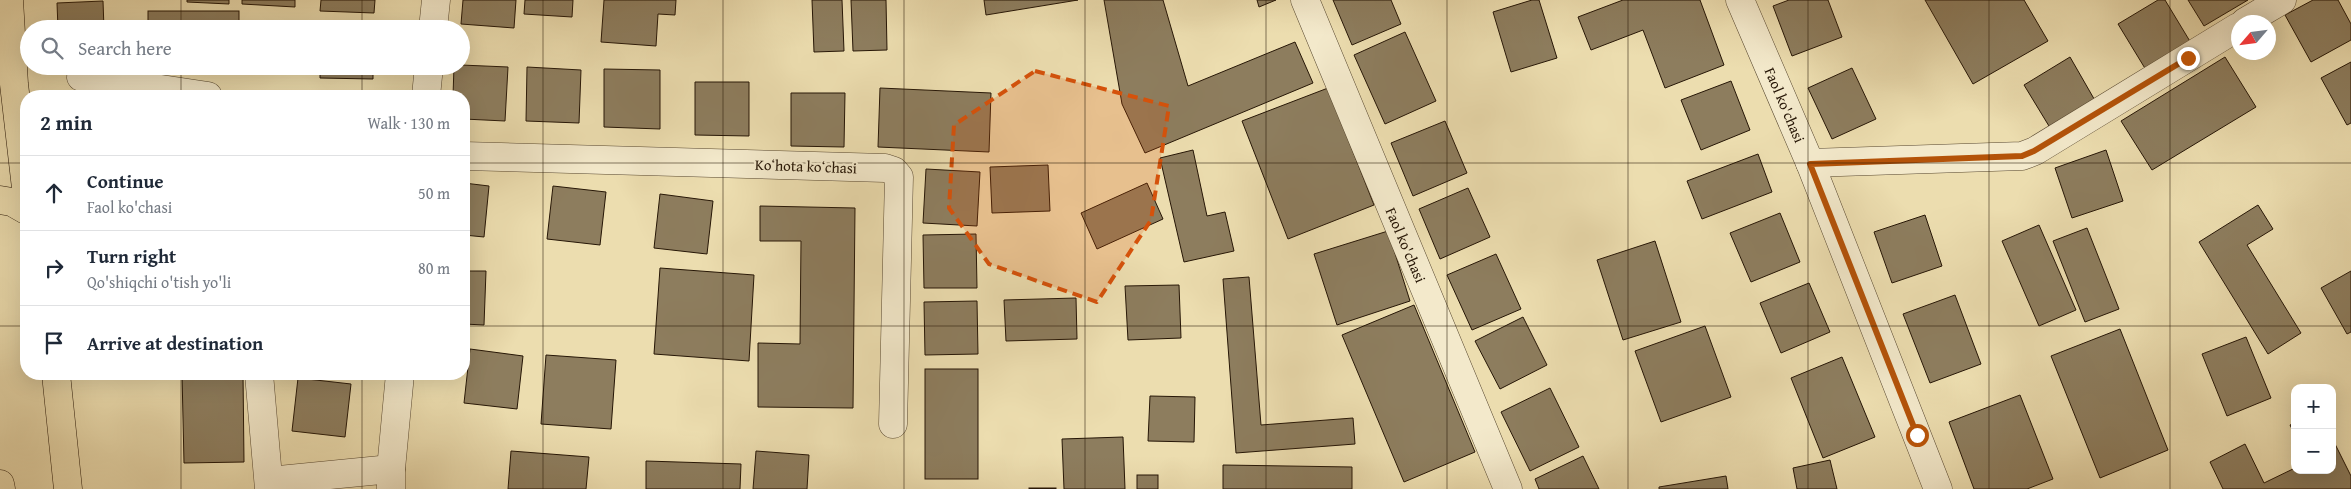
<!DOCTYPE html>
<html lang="en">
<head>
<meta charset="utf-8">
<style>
	:root { --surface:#fff; --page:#f2f2f3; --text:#1f2937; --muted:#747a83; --line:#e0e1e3 }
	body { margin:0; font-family:"Gentium Book Plus",serif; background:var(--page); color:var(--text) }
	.controls { position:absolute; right:15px; bottom:15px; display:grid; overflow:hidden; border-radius:10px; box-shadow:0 5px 20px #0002 }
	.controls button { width:45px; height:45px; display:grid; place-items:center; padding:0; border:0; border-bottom:1px solid var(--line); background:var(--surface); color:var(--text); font:25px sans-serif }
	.compass { position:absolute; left:2231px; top:15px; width:45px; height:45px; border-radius:50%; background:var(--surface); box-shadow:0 5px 20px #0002; rotate:242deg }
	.stop { position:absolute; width:15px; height:15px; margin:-11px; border:4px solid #b45309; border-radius:50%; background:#fff }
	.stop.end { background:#b45309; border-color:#fff; box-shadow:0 1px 5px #0008 }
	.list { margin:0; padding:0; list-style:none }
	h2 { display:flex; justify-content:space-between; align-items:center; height:65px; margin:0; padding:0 20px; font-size:21px }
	h2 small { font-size:16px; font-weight:400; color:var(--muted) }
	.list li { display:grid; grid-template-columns:32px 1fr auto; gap:15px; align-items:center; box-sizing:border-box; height:75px; padding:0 20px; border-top:1px solid var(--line) }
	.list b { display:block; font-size:19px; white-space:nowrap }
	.list p { margin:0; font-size:16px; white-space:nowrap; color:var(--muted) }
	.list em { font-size:16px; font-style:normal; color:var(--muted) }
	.icon { flex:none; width:28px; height:28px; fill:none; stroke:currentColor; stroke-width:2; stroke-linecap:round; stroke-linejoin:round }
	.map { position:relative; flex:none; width:2351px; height:489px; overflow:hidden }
	.search { position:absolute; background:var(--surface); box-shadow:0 5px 20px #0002; left:20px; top:20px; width:450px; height:55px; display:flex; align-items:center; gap:12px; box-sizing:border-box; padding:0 18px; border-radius:28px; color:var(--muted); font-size:19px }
	.panel { position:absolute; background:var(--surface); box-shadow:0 5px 20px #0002; left:20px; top:90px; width:450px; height:290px; border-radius:20px }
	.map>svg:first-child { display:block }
</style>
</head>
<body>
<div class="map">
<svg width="2351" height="489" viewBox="0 0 2351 489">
	<rect width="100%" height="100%" fill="#ecddaf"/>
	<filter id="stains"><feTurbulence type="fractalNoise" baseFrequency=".004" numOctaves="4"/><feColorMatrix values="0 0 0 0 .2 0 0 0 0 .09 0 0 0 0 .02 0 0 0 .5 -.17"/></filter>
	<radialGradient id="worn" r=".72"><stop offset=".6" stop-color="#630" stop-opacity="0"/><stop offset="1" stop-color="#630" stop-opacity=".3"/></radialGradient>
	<!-- building -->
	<g fill="#8d7d5e" stroke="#261606">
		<polygon points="187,0 229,0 229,4 187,2"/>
		<polygon points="242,0 295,0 295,7 242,4"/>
		<polygon points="321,0 375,0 374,13 320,11"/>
		<polygon points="463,0 516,0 514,28 461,24"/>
		<polygon points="525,0 573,0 572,17 524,14"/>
		<polygon points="604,0 676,0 675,15 658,14 656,46 601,42"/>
		<polygon points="812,0 842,0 844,51 814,52"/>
		<polygon points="851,0 886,0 887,50 853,51"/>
		<polygon points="984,0 1078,0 986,15"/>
		<polygon points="1104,0 1163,0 1188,86 1295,42 1313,83 1145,153 1122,104"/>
		<polygon points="1257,0 1276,0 1259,7"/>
		<polygon points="1333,0 1391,0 1401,24 1352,45"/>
		<polygon points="1532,0 1539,0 1557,58 1511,72 1493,12"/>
		<polygon points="1623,0 1700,0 1724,65 1665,88 1643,30 1591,50 1578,17"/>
		<polygon points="1789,0 1828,0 1842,37 1792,56 1773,6"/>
		<polygon points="1925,0 2024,0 2048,41 1973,84"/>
		<polygon points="2158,0 2165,0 2191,43 2146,70 2118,24"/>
		<polygon points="2188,0 2248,0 2204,26"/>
		<polygon points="2313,0 2338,0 2351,24 2351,40 2311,62 2285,15"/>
		<polygon points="103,1 104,29 58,29 57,3"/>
		<rect x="148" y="11" width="91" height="18"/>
		<rect x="319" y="25" width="54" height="4"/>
		<polygon points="1405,32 1436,101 1385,124 1354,55"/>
		<polygon points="2070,57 2097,104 2052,131 2024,85"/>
		<polygon points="2225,57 2256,107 2152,170 2121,121"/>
		<polygon points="2351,62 2351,123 2347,125 2321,78"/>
		<polygon points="461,65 508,67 505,121 464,119 464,96 453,96 454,66"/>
		<polygon points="320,66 373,66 373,79 320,78"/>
		<polygon points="527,67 581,70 579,123 526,121"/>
		<polygon points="1852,68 1876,119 1832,139 1808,88"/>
		<polygon points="604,69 660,70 660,129 604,127"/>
		<polygon points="1731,81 1750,130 1701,150 1681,100"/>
		<polygon points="695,82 749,82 749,136 695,135"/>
		<polygon points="880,88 991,93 989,152 878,147"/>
		<polygon points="1328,88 1374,205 1288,239 1242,121"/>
		<polygon points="791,93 845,93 844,147 791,146"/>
		<polygon points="320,95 353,96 320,96"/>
		<polygon points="1445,121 1467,173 1413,196 1391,143"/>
		<polygon points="1193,150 1207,216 1225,212 1234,251 1184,262 1160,158"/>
		<polygon points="2106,150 2123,201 2072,218 2055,168"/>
		<polygon points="1758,154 1772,192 1702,219 1687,181"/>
		<polygon points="1048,165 1050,211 992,213 990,167"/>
		<polygon points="926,169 980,172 977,226 923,223"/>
		<polygon points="464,183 489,186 484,237 464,235"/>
		<polygon points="1147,183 1163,219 1097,249 1081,213"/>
		<polygon points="553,186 606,192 600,245 547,239"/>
		<polygon points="1468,188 1490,237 1440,259 1419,209"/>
		<polygon points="660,194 713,201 707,254 654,248"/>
		<polygon points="2258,205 2273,229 2247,245 2301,333 2268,354 2199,242"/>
		<polygon points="760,206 855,208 853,408 758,407 758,343 800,344 801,241 760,241"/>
		<polygon points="1780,213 1800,262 1751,282 1730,233"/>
		<polygon points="1925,215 1942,266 1892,283 1874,232"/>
		<polygon points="2039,225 2076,310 2039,326 2002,241"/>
		<polygon points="2087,228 2119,309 2085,322 2053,241"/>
		<polygon points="1388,231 1410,301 1337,325 1314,254"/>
		<polygon points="976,234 977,288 924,288 923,235"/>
		<polygon points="1655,241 1681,322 1623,340 1597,260"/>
		<polygon points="1496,254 1521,309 1472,330 1447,275"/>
		<polygon points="660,268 754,275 749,361 654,354"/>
		<polygon points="464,271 486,271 484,325 464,324"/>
		<polygon points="2351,271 2351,332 2347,334 2321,288"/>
		<polygon points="1249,277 1261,425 1353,418 1355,444 1236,453 1223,279"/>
		<polygon points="1809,283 1830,332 1781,353 1760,303"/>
		<polygon points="1179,285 1181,338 1128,340 1125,286"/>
		<polygon points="1955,295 1981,364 1930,383 1903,314"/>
		<polygon points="1076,298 1077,339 1006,341 1004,300"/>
		<polygon points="977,301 978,354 925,355 924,302"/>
		<polygon points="1414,305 1475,452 1404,482 1342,335"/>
		<polygon points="1523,317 1547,365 1500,389 1475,341"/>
		<polygon points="1705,326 1731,397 1661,422 1635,351"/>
		<polygon points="2120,329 2168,450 2100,478 2051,356"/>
		<polygon points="2246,337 2271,398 2227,416 2202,354"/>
		<polygon points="470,349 523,356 517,409 464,403"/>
		<polygon points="546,355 616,360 611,429 541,424"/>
		<polygon points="1842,357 1875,437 1823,458 1791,378"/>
		<rect x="925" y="369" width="53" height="110"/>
		<polygon points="182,374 243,374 244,462 184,463"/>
		<polygon points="298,378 351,384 345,437 292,431"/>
		<polygon points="1550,388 1579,447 1530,471 1501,412"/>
		<polygon points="2020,395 2053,479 2027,489 1974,489 1949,422"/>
		<polygon points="1150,396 1195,397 1194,442 1148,441"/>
		<polygon points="2295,423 2295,435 2290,425"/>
		<polygon points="1123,437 1125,489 1064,489 1062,439"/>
		<polygon points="2332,438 2351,476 2351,489 2223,489 2210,462 2245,444 2264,483 2295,468 2295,470 2332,470"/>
		<polygon points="511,451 589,457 586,489 508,489"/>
		<polygon points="756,451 809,455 807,489 753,489"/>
		<polygon points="1583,456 1599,489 1539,489 1535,479"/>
		<polygon points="1830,460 1837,489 1797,489 1793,468"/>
		<polygon points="646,461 741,464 740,489 646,489"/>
		<polygon points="1223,465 1352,467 1352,489 1223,489"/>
		<rect x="1137" y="475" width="21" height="14"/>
		<polygon points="1726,476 1728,489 1659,489 1659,487"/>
		<rect x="1029" y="488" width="27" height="1"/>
	</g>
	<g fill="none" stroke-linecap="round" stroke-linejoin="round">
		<defs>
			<g id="minor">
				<polyline points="1305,0 1508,489"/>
				<polyline points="1740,0 1810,163 1938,489"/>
				<polyline points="2245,22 2282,0"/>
				<polyline points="433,29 436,0"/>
				<polyline points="81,77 208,96"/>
				<polyline points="426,96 429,66"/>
				<polyline points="464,156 885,168 894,171 899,177 893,424"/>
				<polyline points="1810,163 2022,156 2035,151 2238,27"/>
				<polyline points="259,374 269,489"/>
				<polyline points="391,469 400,374"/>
				<polyline points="269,481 391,469 391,489"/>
			</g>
			<g id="major">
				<polyline points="9,0 14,84 26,188"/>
				<polyline points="0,200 12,202 26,210"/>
				<polyline points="56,374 68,489"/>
				<polyline points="0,484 1,489"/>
			</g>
		</defs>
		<!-- minor casing -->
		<use href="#minor" stroke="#584830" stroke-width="29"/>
		<!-- major casing -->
		<use href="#major" stroke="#261606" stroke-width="29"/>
		<!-- minor -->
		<use href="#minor" stroke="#f3e9cb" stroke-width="28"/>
		<!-- major -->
		<use href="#major" stroke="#ecddaf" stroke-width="28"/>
	</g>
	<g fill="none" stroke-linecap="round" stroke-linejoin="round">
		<!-- route -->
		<polyline stroke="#b45309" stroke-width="6" points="1917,435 1810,164 2022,156 2034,151 2188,58"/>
	</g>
	<!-- marked area -->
	<path fill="#d5520b" fill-opacity="0.2" stroke="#d5520b" stroke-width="4" stroke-dasharray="10 6" stroke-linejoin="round" d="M 1035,71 L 1169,106 L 1151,220 L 1097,302 L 989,264 L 949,208 L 954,125 Z"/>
	<!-- grid -->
	<path fill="none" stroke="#261606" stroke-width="1" stroke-opacity="0.55" d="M 181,0 L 181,29M 362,0 L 362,29M 543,0 L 543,489M 723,0 L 723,489M 904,0 L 904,489M 1085,0 L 1085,489M 1266,0 L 1266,489M 1447,0 L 1447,489M 1628,0 L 1628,489M 1808,0 L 1808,489M 1989,0 L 1989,489M 2170,0 L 2170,489M 181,66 L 181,96M 362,66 L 362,96M 0,163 L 26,163M 464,163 L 2351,163M 0,326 L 26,326M 464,326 L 2351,326M 181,374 L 181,489M 362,374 L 362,489"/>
	<g text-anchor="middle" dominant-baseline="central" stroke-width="4.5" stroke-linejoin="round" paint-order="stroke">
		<!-- street labels -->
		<g font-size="15" fill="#261606" stroke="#f3e9cb">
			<text transform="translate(1785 105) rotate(67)">Faol ko'chasi</text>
			<text transform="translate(806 166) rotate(2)">Koʻhota koʻchasi</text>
			<text transform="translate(1406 245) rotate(67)">Faol ko'chasi</text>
		</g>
	</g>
	<rect width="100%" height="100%" filter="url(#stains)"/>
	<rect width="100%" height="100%" fill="url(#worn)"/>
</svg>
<div class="controls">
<button>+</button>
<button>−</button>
</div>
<svg class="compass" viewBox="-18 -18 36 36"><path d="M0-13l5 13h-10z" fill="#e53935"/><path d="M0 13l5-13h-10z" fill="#747a83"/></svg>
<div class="stop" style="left:1917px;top:435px"></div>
<div class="stop end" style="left:2188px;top:58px"></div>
<div class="search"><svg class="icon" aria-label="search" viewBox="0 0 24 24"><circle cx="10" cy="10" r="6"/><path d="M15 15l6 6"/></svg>Search here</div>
<section class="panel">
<h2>2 min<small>Walk · 130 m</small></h2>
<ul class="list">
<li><svg class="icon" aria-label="ahead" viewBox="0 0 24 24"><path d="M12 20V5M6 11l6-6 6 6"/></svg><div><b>Continue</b><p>Faol ko'chasi</p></div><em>50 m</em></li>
<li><svg class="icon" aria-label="right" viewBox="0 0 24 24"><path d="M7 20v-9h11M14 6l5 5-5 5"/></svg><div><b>Turn right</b><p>Qo'shiqchi o'tish yo'li</p></div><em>80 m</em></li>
<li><svg class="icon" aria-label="arrive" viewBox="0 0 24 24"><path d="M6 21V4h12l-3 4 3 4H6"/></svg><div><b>Arrive at destination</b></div></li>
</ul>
</section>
</div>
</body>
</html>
